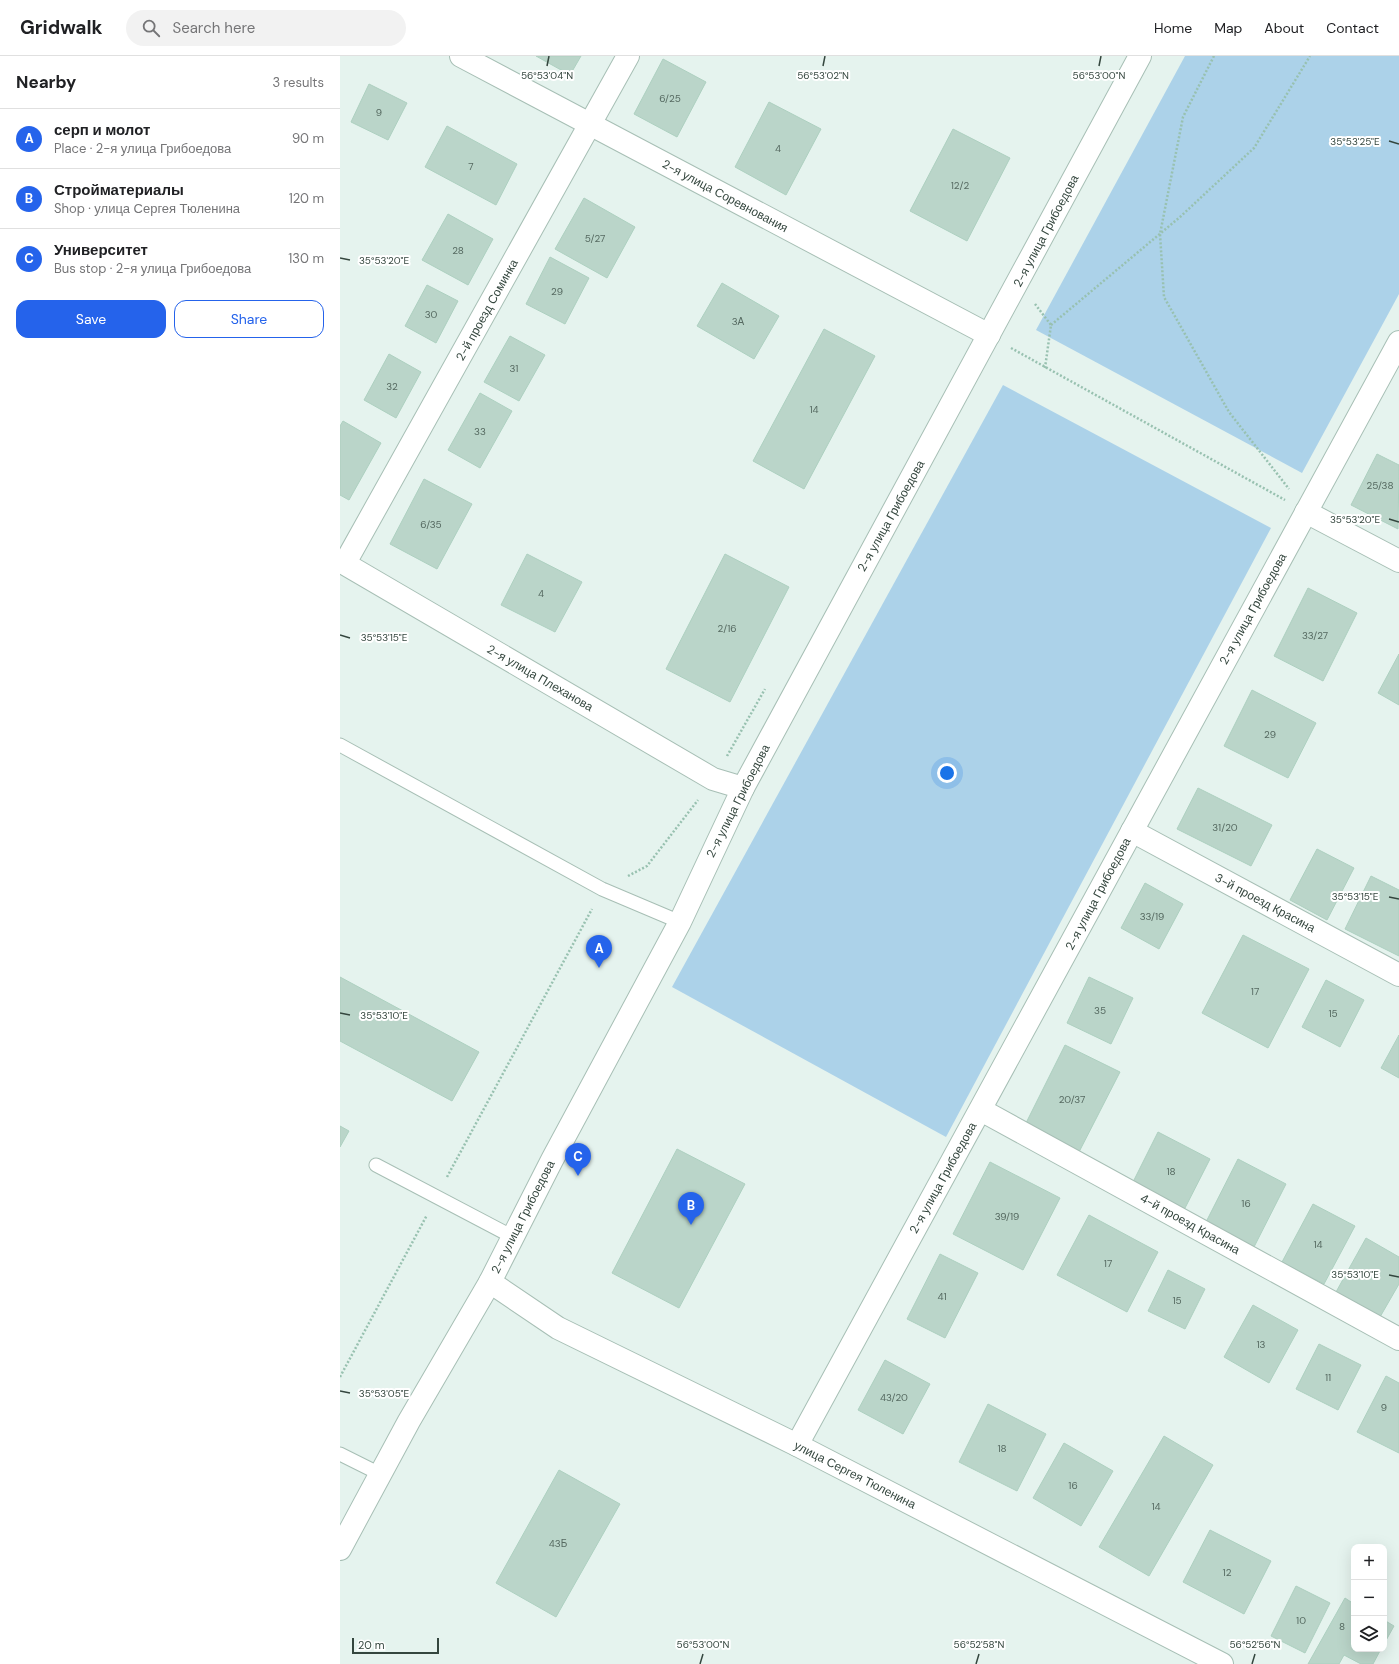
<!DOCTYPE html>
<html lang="en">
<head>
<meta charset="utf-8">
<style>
	:root { --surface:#fff; --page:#f2f2f2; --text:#202124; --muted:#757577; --line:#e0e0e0; --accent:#2563eb }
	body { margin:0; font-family:"DM Sans",sans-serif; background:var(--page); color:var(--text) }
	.controls { position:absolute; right:12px; bottom:12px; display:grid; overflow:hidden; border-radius:8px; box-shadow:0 4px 16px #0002 }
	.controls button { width:36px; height:36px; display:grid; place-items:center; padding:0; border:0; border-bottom:1px solid var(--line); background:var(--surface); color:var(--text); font:20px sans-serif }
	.scale { position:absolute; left:12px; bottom:10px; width:87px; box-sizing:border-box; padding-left:4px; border:2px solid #34463e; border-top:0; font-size:11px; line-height:14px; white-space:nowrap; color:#34463e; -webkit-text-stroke:3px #fff; paint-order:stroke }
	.you { position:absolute; left:607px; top:717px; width:14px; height:14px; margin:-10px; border:3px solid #fff; border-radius:50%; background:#1a73e8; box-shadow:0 0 0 6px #1a73e833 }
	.badge { display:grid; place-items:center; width:26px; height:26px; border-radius:50%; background:var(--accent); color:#fff; font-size:13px; font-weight:700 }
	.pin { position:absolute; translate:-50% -33px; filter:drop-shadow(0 1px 2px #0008) }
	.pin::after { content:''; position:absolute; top:21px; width:14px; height:12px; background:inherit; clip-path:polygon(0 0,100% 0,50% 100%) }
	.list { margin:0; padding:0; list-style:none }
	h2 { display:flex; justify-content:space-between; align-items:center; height:52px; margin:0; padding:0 16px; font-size:17px }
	h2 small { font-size:13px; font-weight:400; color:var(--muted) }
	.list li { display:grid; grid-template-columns:26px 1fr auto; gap:12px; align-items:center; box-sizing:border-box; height:60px; padding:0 16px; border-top:1px solid var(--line) }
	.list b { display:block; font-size:15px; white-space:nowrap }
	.list p { margin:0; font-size:13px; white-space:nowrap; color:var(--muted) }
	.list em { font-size:13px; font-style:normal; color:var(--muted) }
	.actions { display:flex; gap:8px; padding:12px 16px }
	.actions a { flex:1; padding:9px 0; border:1px solid var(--accent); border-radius:12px; text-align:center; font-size:14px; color:var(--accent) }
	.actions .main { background:var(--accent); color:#fff }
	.icon { flex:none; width:22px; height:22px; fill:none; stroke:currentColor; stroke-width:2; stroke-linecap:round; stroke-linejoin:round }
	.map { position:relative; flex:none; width:1059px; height:1608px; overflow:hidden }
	header { display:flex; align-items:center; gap:24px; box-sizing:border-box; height:56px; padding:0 20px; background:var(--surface); border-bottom:1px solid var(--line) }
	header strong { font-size:19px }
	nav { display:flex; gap:22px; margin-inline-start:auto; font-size:14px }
	.search { width:280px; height:36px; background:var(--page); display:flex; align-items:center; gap:10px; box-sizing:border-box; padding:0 14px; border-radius:22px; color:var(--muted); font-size:15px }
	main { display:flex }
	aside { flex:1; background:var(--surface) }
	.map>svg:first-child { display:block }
</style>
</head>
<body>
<header>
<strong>Gridwalk</strong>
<div class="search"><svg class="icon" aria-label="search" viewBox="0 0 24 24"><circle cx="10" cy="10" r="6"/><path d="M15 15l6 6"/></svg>Search here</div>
<nav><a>Home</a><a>Map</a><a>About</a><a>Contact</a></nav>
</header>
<main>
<aside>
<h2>Nearby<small>3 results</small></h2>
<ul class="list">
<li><span class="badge">A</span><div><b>серп и молот</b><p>Place · 2-я улица Грибоедова</p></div><em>90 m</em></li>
<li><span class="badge">B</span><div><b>Стройматериалы</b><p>Shop · улица Сергея Тюленина</p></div><em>120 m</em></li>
<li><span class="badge">C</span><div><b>Университет</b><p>Bus stop · 2-я улица Грибоедова</p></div><em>130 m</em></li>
</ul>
<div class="actions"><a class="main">Save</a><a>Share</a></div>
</aside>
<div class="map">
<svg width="1059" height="1608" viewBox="0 0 1059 1608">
	<rect width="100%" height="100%" fill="#e5f3ee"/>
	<!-- green -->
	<g fill="#acd2e9">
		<polygon points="845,0 1059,0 1059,238 962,417 696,274"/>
		<polygon points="663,329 931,472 606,1081 332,931"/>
	</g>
	<!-- building -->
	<g fill="#bad5c9" stroke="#add0c0">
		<polygon points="196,0 241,0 230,19"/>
		<polygon points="323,3 366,26 337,81 294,58"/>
		<polygon points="29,28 67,47 48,84 11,66"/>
		<polygon points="429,46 481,73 446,139 395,111"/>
		<polygon points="107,70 177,108 156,149 85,111"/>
		<polygon points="613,73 670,102 627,185 570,155"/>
		<polygon points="244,142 295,171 267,222 215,193"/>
		<polygon points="108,158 153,183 128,229 82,204"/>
		<polygon points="210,201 249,222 225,268 186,248"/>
		<polygon points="382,227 439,260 414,303 357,270"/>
		<polygon points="87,229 118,245 96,287 65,270"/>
		<polygon points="484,273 535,300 464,433 413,405"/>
		<polygon points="170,280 205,299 179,345 144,326"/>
		<polygon points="49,298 81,316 56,362 24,344"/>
		<polygon points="140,337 172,355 140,412 108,394"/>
		<polygon points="3,365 41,387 9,444 0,439 0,370"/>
		<polygon points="1037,398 1059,409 1058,473 1011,449"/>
		<polygon points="84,423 132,448 97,513 50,488"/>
		<polygon points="187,498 242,526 215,576 161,549"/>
		<polygon points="385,498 449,531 390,646 326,613"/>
		<polygon points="968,532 1017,557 983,625 934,600"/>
		<polygon points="1059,598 1059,649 1038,637"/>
		<polygon points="912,634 976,667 948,722 884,690"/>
		<polygon points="858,732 932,769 911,810 837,773"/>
		<polygon points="977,793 1014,812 987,864 950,844"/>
		<polygon points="1031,820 1059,834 1059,900 1005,873"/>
		<polygon points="805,827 843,848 819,893 781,872"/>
		<polygon points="903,879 969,913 928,992 862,957"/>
		<polygon points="0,921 139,996 112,1045 0,985"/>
		<polygon points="749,921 793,942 771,988 727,967"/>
		<polygon points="986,924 1024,944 1000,991 962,971"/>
		<polygon points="1059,979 1059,1022 1041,1012"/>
		<polygon points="725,989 780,1016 739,1096 685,1069"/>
		<polygon points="0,1070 9,1075 0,1091"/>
		<polygon points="818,1076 870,1103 844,1154 792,1128"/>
		<polygon points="337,1093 405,1128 339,1252 272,1217"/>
		<polygon points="898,1103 946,1128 914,1191 866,1166"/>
		<polygon points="650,1106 720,1142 683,1214 613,1178"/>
		<polygon points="973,1148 1015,1170 984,1228 942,1206"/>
		<polygon points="749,1159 818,1196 787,1256 717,1219"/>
		<polygon points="1026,1182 1059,1201 1059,1228 1040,1261 996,1236"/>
		<polygon points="600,1198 638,1217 605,1282 567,1263"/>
		<polygon points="828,1214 865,1233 845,1273 808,1255"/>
		<polygon points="913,1249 958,1274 929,1327 884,1301"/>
		<polygon points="979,1288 1021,1309 998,1354 956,1333"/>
		<polygon points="545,1304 590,1328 563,1378 518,1354"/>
		<polygon points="1046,1320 1059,1327 1059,1397 1017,1376"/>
		<polygon points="648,1348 706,1378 677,1435 619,1406"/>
		<polygon points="824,1380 873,1409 809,1520 759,1491"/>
		<polygon points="724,1387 773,1415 741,1470 693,1442"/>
		<polygon points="219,1414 280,1448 216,1561 156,1527"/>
		<polygon points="870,1474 931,1505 904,1558 843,1526"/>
		<polygon points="956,1530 990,1547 965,1597 931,1580"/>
		<polygon points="1005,1542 1014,1548 1014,1593 1041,1593 1033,1608 1021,1608 1004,1599 999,1608 968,1608"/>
		<polygon points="1044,1564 1054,1570 1044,1588"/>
	</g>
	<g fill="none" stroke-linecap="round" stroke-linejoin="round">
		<defs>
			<g id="lane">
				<polyline points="0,689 262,833 340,866"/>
				<polyline points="36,1109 173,1181"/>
				<polyline points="0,1398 40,1418"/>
			</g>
			<g id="street">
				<polyline points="121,0 649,279"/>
				<polyline points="966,456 1059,505"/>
				<polyline points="0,505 373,723 403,732"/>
				<polyline points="5,507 288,0"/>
				<polyline points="792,775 1059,919"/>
				<polyline points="641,1054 1059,1283"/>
				<polyline points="150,1226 218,1272 457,1389 882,1608"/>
				<polyline points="457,1389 1059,286"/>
				<polyline points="0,1493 69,1365 150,1226 212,1104 340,866 403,732 800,0"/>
			</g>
		</defs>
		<!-- lane casing -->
		<use href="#lane" stroke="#a7bfb5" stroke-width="15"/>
		<!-- street casing -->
		<use href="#street" stroke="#a7bfb5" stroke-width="24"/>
		<!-- path -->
		<g stroke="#98c1b0" stroke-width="2.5" stroke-dasharray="2 2" stroke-linecap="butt">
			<polyline points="874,0 843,61 820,178 824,241 889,356 949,433"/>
			<polyline points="695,248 711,269 705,312"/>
			<polyline points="711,269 840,161 914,92 970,0"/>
			<polyline points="671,292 945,444"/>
			<polyline points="387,700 425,633"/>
			<polyline points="288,820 307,810 358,744"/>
			<polyline points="107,1121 252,853"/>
			<polyline points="0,1321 87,1159"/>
		</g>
		<!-- lane -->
		<use href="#lane" stroke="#fff" stroke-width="13"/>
		<!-- street -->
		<use href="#street" stroke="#fff" stroke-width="22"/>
	</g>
	<!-- ticks -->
	<path fill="none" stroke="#34463e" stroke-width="1.5" d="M 207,10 L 209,0M 483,10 L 485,0M 759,10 L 761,0M 1049,85 L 1059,88M 0,202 L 10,204M 1049,463 L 1059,466M 0,579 L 10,582M 1049,841 L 1059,843M 0,957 L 10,959M 1049,1219 L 1059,1221M 0,1335 L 10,1337M 360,1608 L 363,1598M 636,1608 L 639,1598M 912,1608 L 915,1598"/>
	<g text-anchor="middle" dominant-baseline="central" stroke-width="4" stroke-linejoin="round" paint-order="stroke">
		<!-- number labels -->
		<g font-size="10" fill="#566a61">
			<text x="330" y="42">6/25</text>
			<text x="39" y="56">9</text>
			<text x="438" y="92">4</text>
			<text x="131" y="110">7</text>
			<text x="620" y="129">12/2</text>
			<text x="255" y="182">5/27</text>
			<text x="118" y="194">28</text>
			<text x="217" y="235">29</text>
			<text x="91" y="258">30</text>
			<text x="398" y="265">3А</text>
			<text x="174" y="312">31</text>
			<text x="52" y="330">32</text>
			<text x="474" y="353">14</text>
			<text x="140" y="375">33</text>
			<text x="1040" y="429">25/38</text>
			<text x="91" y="468">6/35</text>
			<text x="201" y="537">4</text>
			<text x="387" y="572">2/16</text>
			<text x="975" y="579">33/27</text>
			<text x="930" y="678">29</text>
			<text x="885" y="771">31/20</text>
			<text x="812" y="860">33/19</text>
			<text x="915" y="935">17</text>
			<text x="760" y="954">35</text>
			<text x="993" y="957">15</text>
			<text x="732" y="1043">20/37</text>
			<text x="831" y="1115">18</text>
			<text x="906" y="1147">16</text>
			<text x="667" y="1160">39/19</text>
			<text x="978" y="1188">14</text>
			<text x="768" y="1207">17</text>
			<text x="602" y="1240">41</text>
			<text x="837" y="1244">15</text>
			<text x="921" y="1288">13</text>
			<text x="988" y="1321">11</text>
			<text x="554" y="1341">43/20</text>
			<text x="1044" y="1351">9</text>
			<text x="662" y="1392">18</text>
			<text x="733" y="1429">16</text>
			<text x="816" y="1450">14</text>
			<text x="218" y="1487">43Б</text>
			<text x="887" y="1516">12</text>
			<text x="961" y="1564">10</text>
			<text x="1002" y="1570">8</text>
		</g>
		<!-- street labels -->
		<g font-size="12" fill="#34463e" stroke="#fff">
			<text transform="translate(385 140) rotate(28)">2-я улица Соревнования</text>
			<text transform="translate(706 175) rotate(-62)">2-я улица Грибоедова</text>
			<text transform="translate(147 254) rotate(-61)">2-й проезд Соминка</text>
			<text transform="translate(551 460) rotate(-61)">2-я улица Грибоедова</text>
			<text transform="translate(913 553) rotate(-61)">2-я улица Грибоедова</text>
			<text transform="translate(200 622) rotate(30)">2-я улица Плеханова</text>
			<text transform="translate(398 745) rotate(-63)">2-я улица Грибоедова</text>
			<text transform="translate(758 838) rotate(-62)">2-я улица Грибоедова</text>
			<text transform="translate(925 847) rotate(28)">3-й проезд Красина</text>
			<text transform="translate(603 1122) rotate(-61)">2-я улица Грибоедова</text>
			<text transform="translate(183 1161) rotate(-63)">2-я улица Грибоедова</text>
			<text transform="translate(850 1168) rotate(29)">4-й проезд Красина</text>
			<text transform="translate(515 1419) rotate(27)">улица Сергея Тюленина</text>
		</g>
	</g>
	<g font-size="10" text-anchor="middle" fill="#34463e" stroke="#fff" stroke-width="4" stroke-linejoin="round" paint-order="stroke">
		<text x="207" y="23">56°53'04"N</text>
		<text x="483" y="23">56°53'02"N</text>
		<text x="759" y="23">56°53'00"N</text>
		<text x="1015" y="89">35°53'25"E</text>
		<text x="44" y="208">35°53'20"E</text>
		<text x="1015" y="467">35°53'20"E</text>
		<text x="44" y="585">35°53'15"E</text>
		<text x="1015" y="844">35°53'15"E</text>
		<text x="44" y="963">35°53'10"E</text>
		<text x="1015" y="1222">35°53'10"E</text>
		<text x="44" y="1341">35°53'05"E</text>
		<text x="363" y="1592">56°53'00"N</text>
		<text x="639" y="1592">56°52'58"N</text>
		<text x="915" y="1592">56°52'56"N</text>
	</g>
</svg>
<div class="controls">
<button>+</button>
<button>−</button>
<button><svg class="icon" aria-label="layers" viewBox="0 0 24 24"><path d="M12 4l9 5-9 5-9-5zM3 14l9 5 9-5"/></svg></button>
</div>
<div class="scale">20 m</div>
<div class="you"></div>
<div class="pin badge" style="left:259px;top:912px">A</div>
<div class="pin badge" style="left:351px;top:1169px">B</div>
<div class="pin badge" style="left:238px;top:1120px">C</div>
</div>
</main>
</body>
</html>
